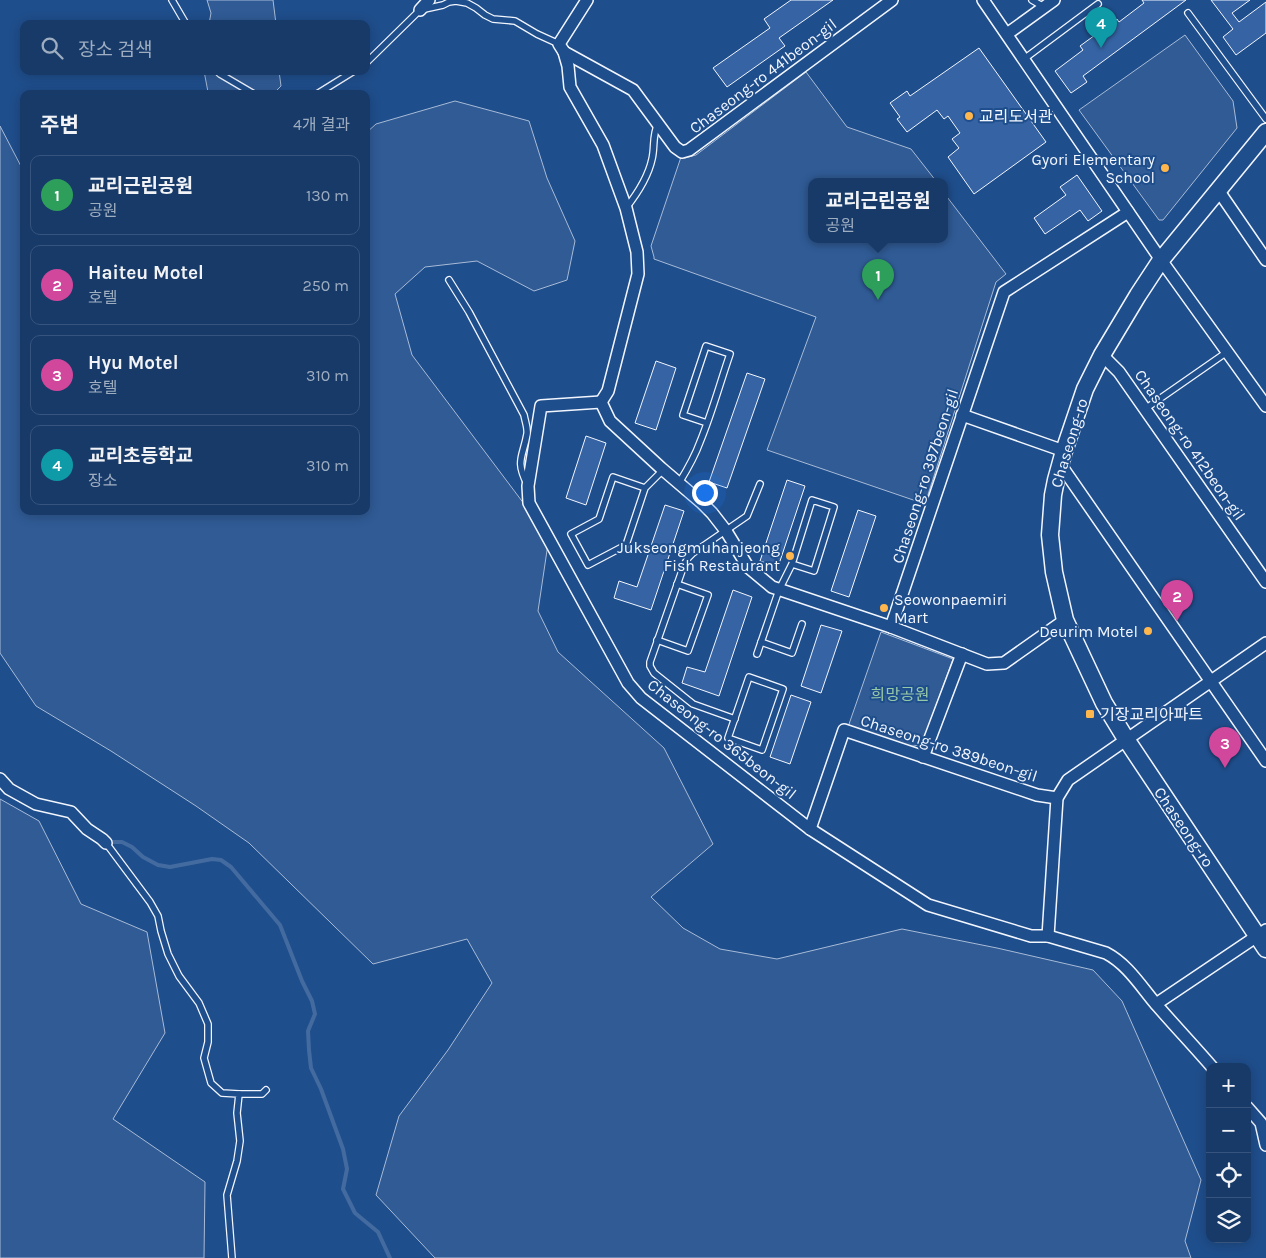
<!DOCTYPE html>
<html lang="ko">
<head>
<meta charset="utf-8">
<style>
	:root { --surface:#173a69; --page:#20416f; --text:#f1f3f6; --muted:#9eadc0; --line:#36547d; --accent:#e69b98 }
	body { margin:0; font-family:Karla,"Noto Sans KR",sans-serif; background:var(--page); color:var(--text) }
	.controls { position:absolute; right:15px; bottom:15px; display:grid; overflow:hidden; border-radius:10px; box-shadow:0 2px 12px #0003 }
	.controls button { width:45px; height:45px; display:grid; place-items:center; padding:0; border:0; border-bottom:1px solid var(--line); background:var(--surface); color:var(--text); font:25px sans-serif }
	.you { position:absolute; left:704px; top:492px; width:18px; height:18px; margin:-12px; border:4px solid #fff; border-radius:50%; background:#1a73e8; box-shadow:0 0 0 8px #1a73e833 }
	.badge { display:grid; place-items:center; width:32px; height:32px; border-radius:50%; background:var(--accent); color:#fff; font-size:16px; font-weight:700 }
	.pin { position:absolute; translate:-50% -41px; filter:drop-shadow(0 1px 2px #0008) }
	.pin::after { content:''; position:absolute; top:26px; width:18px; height:15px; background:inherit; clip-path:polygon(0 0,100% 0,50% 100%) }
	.popup { position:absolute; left:808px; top:178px; width:140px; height:65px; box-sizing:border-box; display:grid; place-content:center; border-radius:10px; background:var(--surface); filter:drop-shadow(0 1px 4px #0005); font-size:16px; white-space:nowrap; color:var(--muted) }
	.popup b { font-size:19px; color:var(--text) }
	.popup::after { content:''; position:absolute; left:50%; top:100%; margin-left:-10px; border:10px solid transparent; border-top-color:var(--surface) }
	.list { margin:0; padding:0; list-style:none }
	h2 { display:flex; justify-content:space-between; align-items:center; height:65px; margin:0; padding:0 20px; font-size:21px }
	h2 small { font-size:16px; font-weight:400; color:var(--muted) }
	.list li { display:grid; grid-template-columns:32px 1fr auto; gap:15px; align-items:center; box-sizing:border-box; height:80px; margin:0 10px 10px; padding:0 10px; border:1px solid var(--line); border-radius:10px }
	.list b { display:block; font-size:19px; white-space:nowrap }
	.list p { margin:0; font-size:16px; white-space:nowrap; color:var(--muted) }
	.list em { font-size:16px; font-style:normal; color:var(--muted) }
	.icon { flex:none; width:28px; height:28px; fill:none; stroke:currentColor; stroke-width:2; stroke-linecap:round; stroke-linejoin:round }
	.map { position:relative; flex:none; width:1266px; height:1258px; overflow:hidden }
	.search { position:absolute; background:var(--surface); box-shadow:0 2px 12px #0003; left:20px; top:20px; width:350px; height:55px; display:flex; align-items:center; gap:12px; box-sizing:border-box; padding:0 18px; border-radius:10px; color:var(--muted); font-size:19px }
	.panel { position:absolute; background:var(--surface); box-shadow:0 2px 12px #0003; left:20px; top:90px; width:350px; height:425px; border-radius:10px }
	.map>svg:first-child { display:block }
</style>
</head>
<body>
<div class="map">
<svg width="1266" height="1258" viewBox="0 0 1266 1258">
	<rect width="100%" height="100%" fill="#1f4e8c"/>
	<!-- green -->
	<g fill="#305b95" stroke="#a8bbd7">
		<polygon points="207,0 273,0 276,24 209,24 211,13"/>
		<polygon points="1185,35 1233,101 1237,128 1163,220 1159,220 1079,110"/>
		<polygon points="204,71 279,71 281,86 273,94 211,94 208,92"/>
		<polygon points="806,72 847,127 911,149 936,181 812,181 812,239 944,239 944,193 1006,274 996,282 925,504 767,450 816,317 654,259 654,257 651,246 681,157 685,158 696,155"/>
		<polygon points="455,101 529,121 547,178 575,241 567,280 534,291 477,261 425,267 395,294 412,355 549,537 538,611 558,652 664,748 713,844 651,897 683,928 720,949 777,959 902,929 997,948 1093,970 1122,1001 1201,1180 1185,1241 1191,1258 435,1258 376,1195 399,1116 448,1050 492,983 467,939 373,964 249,843 196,806 111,751 36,706 0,653 0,126 24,172 24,511 366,511 366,133 376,124"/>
		<polygon points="881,632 953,659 923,741 919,745 908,747 848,727"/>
		<polygon points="0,799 39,821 81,904 147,932 165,1033 113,1119 205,1182 204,1258 0,1258"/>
	</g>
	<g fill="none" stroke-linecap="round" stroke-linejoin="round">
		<!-- stream -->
		<polyline stroke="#446ba0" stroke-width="4" points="106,842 122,842 132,847 143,857 158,865 170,867 212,859 221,860 231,867 280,925 302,981 312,1001 315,1014 308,1031 309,1050 311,1068 321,1089 343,1149 347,1169 343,1189 355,1213 378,1232 390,1258"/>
	</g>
	<!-- building -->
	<g fill="#3563a3" stroke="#f2f6ff">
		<polygon points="791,0 833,0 779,38 785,46 727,87 713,68 770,28 764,19"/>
		<polygon points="1142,0 1186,0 1083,76 1087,82 1071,93 1055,71 1083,50 1080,46 1117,19 1119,22 1144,3"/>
		<polygon points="1211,0 1250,0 1232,13 1239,22 1266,2 1266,33 1236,55 1223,37 1233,29"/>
		<polygon points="979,48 1046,142 974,194 948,157 959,148 952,139 960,133 948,116 944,119 937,110 907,132 897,119 900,117 890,103 907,91 910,96"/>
		<polygon points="1077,175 1102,211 1088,221 1080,210 1045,234 1034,218 1066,195 1060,187"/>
		<polygon points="656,361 676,368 656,430 635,423"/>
		<polygon points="747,373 765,379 727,488 709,482"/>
		<polygon points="586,436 606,443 586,505 566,498"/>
		<polygon points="787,480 805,486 778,567 760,561"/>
		<polygon points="665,505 684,511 651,610 614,598 619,581 637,587"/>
		<polygon points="858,510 876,516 849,597 831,591"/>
		<polygon points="733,590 752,597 719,696 682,683 687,667 705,672"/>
		<polygon points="821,625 842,631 821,693 801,686"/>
		<polygon points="791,695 811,702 790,764 770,757"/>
	</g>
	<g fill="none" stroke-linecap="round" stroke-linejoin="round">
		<defs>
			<g id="lane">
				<polyline points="172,0 186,24"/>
				<polyline points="1032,0 1044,7"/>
				<polyline points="1188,13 1266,119"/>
				<polyline points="1024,59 1098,4"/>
				<polyline points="366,63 420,10 443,5 449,2 456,1 467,3 476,8 485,15 493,19 515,21 537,34 559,44"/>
				<polyline points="217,71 220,74 254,94"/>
				<polyline points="317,94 354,71"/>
				<path d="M 626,208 C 637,194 648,178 652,159 C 655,147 652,135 658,124"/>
				<path d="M 449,280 L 469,312 L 524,415 C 525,421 528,428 527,434 C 523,457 515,460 527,484"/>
				<polyline points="1145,409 1227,352"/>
				<path d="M 679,483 C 687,470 695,456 700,442 C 712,413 720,383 730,354 L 706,346 L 683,415 L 707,423"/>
				<polyline points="645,488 613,477 599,519 571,534 588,565 626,545 645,488 663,470"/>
				<polyline points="657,640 688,651 708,595 677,584"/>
				<polyline points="761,642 792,653 802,624"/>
				<polyline points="757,654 779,590 792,564 812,500 834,507 814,571 792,564"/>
				<polygon points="749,677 783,689 762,750 728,738"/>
				<polyline points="735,719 693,704 654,673 650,666 650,662 684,565 688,558 693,553 747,516 760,484"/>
				<polyline points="106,843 150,902 158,916 161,931 168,954 179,976 199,1003 208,1024 208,1042 204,1058 211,1083 222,1093 239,1094 237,1113 240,1141 237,1161 227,1195 232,1258"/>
				<polyline points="239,1094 262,1094 266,1090"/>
			</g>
			<g id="street">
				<polyline points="587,0 559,44 564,52 568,66 570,87 603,145 626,208 637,252 638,274 608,391 601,402"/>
				<polyline points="983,0 1161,260 1266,406"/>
				<polyline points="420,10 429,0"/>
				<polyline points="1007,34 1054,0"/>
				<polyline points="564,52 633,90 675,147 682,152 689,150 892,0"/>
				<polyline points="1218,190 1266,260"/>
				<polyline points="1102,355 1119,372 1266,582"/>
				<path d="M 601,402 L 541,406 L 528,486 L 529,503 L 628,683 L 641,698 L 650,705 L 810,829 L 928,905 L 1031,936 L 1048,936 L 1106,953 C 1127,964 1140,985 1155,1003 C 1173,1024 1193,1045 1212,1067"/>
				<polyline points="601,402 610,421 661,468 702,503 712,513 726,531 748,567 772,587 891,627 987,664 1004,663 1065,620"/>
				<polyline points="962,415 1064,451"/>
				<polyline points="1060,464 1266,761"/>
				<polyline points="891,627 1004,292 1128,212"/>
				<polyline points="923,757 962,654"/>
				<polyline points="0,779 9,789 36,804 71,812 87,829 102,839 106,843"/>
				<polyline points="810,829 844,730 1037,795 1057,798"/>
				<polyline points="1048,936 1057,798 1068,780 1266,643"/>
				<polyline points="1156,1004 1266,930"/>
				<polyline points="1247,1107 1261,1123 1266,1145"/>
			</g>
			<polyline id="secondary" points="1266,132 1161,260 1138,295 1102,355 1085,389 1064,451 1056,480 1053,495 1050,535 1054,572 1065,620 1104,703 1126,739 1266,949"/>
		</defs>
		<!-- lane casing -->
		<use href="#lane" stroke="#f2f6ff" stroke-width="8"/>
		<!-- street casing -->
		<use href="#street" stroke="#f2f6ff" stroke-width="14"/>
		<!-- secondary casing -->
		<use href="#secondary" stroke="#f2f6ff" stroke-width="19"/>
		<!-- lane -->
		<use href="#lane" stroke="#1f4e8c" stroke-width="5.5"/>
		<!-- street -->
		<use href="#street" stroke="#1f4e8c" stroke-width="11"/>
		<!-- secondary -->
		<use href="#secondary" stroke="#1f4e8c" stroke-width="16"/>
	</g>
	<!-- markers -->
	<g fill="#ffb74d" stroke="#1f4e8c" stroke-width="2">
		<circle cx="969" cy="116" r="5"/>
		<circle cx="1165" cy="168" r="5"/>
		<circle cx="790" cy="556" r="5"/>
		<circle cx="884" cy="608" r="5"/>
		<circle cx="1148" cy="631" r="5"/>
		<rect x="1085" y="709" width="10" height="10" rx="2.5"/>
	</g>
	<g text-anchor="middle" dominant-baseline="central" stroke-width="4" stroke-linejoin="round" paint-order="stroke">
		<!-- street labels -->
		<g font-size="16" fill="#f2f6ff" stroke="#1f4e8c">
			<text transform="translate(763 76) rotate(-37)">Chaseong-ro 441beon-gil</text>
			<text transform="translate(1069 443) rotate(-73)">Chaseong-ro</text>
			<text transform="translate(1190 445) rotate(55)">Chaseong-ro 412beon-gil</text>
			<text transform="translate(925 476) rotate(-72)">Chaseong-ro 397beon-gil</text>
			<text transform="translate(722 739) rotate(38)">Chaseong-ro 365beon-gil</text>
			<text transform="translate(949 748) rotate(18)">Chaseong-ro 389beon-gil</text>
			<text transform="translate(1184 827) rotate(56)">Chaseong-ro</text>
		</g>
		<!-- poi labels -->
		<g font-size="16" fill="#f2f6ff" stroke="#1f4e8c" text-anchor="start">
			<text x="979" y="116">교리도서관</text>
			<text x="1155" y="159" text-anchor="end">Gyori Elementary<tspan x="1155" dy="18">School</tspan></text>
			<text x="780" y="547" text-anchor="end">Jukseongmuhanjeong<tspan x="780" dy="18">Fish Restaurant</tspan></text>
			<text x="894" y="599">Seowonpaemiri<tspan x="894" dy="18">Mart</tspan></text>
			<text x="1138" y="631" text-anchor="end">Deurim Motel</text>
			<text x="1100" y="714">기장교리아파트</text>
		</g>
		<!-- park labels -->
		<g font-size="16" fill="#97c8a6" stroke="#1f4e8c">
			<text x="900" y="694">희망공원</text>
		</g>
	</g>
</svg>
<div class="controls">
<button>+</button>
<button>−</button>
<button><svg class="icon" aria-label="locate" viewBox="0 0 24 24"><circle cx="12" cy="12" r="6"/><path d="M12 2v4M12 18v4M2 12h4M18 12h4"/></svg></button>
<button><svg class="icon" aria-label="layers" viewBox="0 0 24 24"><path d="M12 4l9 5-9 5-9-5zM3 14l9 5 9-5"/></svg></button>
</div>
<div class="you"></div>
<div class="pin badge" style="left:878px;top:300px;background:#2e9e5b">1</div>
<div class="popup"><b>교리근린공원</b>공원</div>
<div class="pin badge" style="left:1177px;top:621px;background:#d1479c">2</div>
<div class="pin badge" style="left:1225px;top:768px;background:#d1479c">3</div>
<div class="pin badge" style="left:1101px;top:48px;background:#0f9aa8">4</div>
<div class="search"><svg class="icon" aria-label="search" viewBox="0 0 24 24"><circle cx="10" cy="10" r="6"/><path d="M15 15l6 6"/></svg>장소 검색</div>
<section class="panel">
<h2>주변<small>4개 결과</small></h2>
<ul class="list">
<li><span class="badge" style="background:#2e9e5b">1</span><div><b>교리근린공원</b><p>공원</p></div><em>130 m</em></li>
<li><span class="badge" style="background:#d1479c">2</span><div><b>Haiteu Motel</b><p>호텔</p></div><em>250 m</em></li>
<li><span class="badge" style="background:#d1479c">3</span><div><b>Hyu Motel</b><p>호텔</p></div><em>310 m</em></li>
<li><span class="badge" style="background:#0f9aa8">4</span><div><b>교리초등학교</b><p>장소</p></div><em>310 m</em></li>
</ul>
</section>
</div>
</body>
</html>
